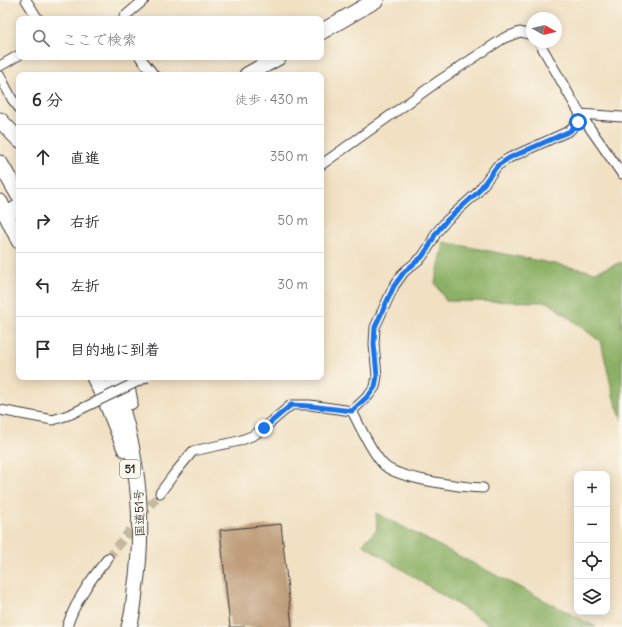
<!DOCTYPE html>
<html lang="ja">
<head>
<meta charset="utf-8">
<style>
	:root { --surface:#fff; --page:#f2f2f3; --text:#2b2b33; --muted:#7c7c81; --line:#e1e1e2 }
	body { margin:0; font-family:Delius,"Klee One",sans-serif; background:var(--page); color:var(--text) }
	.controls { position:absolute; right:12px; bottom:12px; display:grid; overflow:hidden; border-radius:8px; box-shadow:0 2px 10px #0003 }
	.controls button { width:36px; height:36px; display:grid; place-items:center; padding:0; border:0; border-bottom:1px solid var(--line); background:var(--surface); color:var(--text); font:20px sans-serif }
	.compass { position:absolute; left:526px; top:12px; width:36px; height:36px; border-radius:50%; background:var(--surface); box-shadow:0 2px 10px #0003; rotate:98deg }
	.stop { position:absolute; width:12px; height:12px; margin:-9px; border:3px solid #1a73e8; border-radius:50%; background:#fff }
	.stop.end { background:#1a73e8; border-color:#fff; box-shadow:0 1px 4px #0008 }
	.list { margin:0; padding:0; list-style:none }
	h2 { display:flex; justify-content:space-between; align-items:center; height:52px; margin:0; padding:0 16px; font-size:17px }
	h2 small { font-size:13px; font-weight:400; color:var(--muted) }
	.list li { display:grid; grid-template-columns:26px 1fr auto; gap:12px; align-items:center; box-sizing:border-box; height:64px; padding:0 16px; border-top:1px solid var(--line) }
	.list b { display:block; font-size:15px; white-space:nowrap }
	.list em { font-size:13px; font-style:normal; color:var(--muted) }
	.icon { flex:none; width:22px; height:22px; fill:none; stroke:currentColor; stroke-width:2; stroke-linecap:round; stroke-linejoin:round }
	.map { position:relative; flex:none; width:622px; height:627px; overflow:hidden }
	.search { position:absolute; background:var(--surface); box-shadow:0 2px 10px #0003; left:16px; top:16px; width:308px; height:44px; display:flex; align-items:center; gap:10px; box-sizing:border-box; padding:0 14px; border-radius:8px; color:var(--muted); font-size:15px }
	.panel { position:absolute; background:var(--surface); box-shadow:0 2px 10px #0003; left:16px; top:72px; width:308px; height:308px; border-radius:8px }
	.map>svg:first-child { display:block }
</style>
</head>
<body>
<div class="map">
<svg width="622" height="627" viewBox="0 0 622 627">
	<rect width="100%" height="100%" fill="#fbf7ec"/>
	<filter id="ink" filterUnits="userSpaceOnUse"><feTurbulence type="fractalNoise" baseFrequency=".025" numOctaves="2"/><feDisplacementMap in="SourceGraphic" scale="8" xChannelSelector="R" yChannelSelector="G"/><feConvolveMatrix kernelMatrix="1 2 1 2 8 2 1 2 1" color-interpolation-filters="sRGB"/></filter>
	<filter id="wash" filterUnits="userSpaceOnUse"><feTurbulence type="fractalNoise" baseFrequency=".012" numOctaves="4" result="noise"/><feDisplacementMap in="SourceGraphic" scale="16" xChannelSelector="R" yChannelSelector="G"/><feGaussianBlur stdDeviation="0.9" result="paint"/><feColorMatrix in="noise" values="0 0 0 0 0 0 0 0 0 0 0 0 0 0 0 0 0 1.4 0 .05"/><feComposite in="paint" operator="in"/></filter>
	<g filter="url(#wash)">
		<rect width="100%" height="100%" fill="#f1e0c2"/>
		<!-- forest -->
		<g fill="#8cb065" stroke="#546640">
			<polygon points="444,242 595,272 622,262 622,420 614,399 601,342 548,302 446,301 435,283"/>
			<polygon points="376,513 596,627 493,627 362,544 377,529"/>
		</g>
		<g id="blocks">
			<!-- building -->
			<polygon fill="#c09e7c" points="281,524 292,627 230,627 220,530"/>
		</g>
	</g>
	<g filter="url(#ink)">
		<use href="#blocks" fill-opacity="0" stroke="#3c3935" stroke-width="1"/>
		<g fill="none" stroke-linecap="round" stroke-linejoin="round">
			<!-- minor-tunnel -->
			<polyline stroke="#c6b9a1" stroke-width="9" stroke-dasharray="9 4.5" stroke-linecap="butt" points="108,558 160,493"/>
			<defs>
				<g id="minor">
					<polyline points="26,0 38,19"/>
					<polyline points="124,17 144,0"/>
					<polyline points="539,42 580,114 622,174"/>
					<polyline points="140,57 154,75"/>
					<polyline points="0,66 19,55"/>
					<polyline points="0,76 12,99 19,108"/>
					<polyline points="580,114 622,117"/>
					<polyline points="321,165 440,80 504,38 520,32 532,35"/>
					<polyline points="0,410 53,420 71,414"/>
					<path d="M 352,411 C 359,425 374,457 385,466 C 400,479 461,487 483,488"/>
					<polyline points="160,493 174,474 193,451 239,441 254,435 264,428 291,405 310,405 352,411 369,395 375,387 377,376 374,344 375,327 394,286 404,272 422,257 430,245 436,233 447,220 477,193 497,166 509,158 569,131 578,122 580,114"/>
					<path d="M 67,627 C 75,601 91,579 108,558"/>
				</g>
				<g id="trunk">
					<polyline points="321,32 376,0"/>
					<polyline points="247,75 279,57"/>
					<polyline points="0,120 19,140"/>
					<polyline points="0,163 19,196"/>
					<polyline points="0,202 19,241"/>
					<polyline points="6,215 19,207"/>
					<polyline points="94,377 107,404 125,449"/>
					<path d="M 111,377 C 137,445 146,518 135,591 C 134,603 133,615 129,627"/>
					<polyline points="125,377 130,402"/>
				</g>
			</defs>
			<!-- minor casing -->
			<use href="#minor" stroke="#3c3935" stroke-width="11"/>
			<!-- trunk casing -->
			<use href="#trunk" stroke="#3c3935" stroke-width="17"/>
			<!-- minor -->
			<use href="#minor" stroke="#fff" stroke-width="9"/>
			<!-- trunk -->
			<use href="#trunk" stroke="#fff" stroke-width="15"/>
			<defs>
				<polyline id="minor-bridge" points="71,414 147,377"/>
			</defs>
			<!-- minor-bridge casing -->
			<use href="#minor-bridge" stroke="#3c3935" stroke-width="11" stroke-linecap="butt"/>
			<!-- minor-bridge -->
			<use href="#minor-bridge" stroke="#fff" stroke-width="9"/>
		</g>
	</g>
	<g fill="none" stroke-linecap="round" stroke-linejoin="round" filter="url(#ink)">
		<!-- route -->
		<polyline stroke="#1a73e8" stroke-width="5" points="264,428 291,405 310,406 352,411 369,395 375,387 377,376 374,344 375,327 394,286 404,272 422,257 430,245 436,233 447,220 477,193 497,166 509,158 570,131 578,122"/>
	</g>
	<g text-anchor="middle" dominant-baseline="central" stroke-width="3.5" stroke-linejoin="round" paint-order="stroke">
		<!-- shield labels -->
		<rect fill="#fbf7ec" stroke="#5f5e5a" stroke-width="1" x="120" y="460" width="20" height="18" rx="3"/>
		<g font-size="11" font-weight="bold" fill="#1c1c1c">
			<text x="130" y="469">51</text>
		</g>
		<!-- street labels -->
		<g font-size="12" fill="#1c1c1c" stroke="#fbf7ec">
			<text transform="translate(139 513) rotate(-92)">国道51号</text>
		</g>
	</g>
</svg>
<div class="controls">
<button>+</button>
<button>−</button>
<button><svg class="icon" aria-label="locate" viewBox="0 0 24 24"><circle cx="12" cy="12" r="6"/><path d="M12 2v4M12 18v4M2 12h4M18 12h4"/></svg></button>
<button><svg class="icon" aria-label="layers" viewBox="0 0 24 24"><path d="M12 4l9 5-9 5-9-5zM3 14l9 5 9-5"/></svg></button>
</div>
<svg class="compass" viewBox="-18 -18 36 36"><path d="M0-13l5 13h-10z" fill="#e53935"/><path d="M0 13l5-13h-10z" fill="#7c7c81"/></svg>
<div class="stop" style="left:578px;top:122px"></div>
<div class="stop end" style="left:264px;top:428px"></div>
<div class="search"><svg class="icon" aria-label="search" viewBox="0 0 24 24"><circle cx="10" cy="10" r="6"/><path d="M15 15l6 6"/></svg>ここで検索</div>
<section class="panel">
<h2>6 分<small>徒歩 · 430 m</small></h2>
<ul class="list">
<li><svg class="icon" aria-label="ahead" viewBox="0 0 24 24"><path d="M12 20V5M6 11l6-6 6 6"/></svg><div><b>直進</b></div><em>350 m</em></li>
<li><svg class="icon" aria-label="right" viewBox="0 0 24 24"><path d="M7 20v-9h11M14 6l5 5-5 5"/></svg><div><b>右折</b></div><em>50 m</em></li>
<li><svg class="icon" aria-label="left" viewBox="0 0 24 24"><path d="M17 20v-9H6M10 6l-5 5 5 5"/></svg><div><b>左折</b></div><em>30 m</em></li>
<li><svg class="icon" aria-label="arrive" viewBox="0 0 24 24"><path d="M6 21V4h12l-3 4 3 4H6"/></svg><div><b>目的地に到着</b></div></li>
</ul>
</section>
</div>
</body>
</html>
